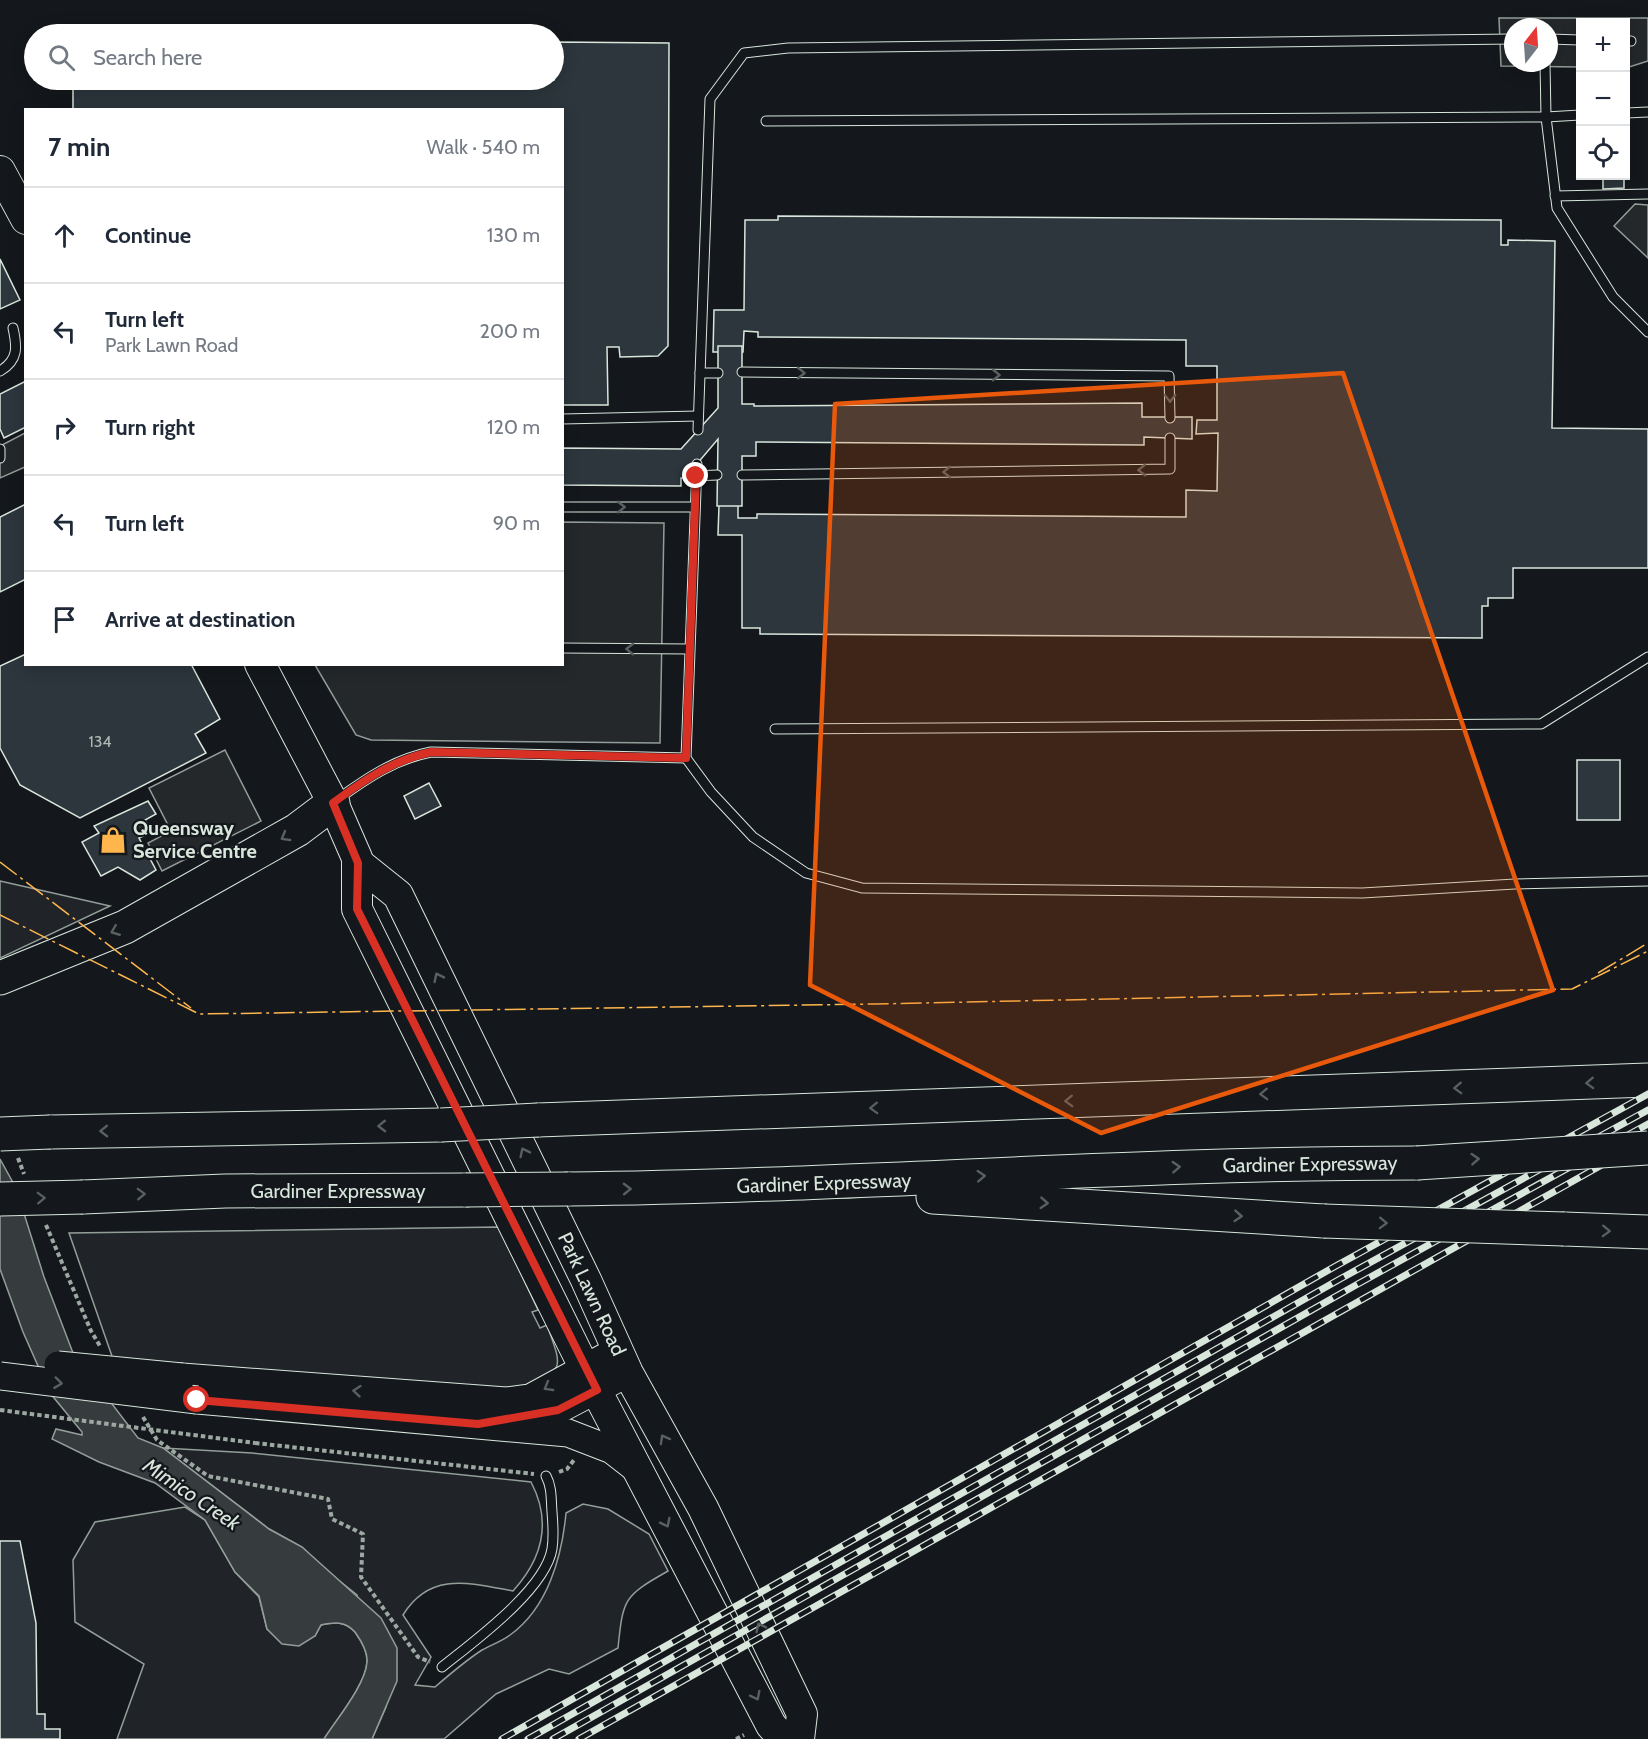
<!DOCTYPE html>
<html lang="en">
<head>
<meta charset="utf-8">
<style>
	:root { --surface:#fff; --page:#f2f2f3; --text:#1f2937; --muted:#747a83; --line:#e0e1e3 }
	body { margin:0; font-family:Cabin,sans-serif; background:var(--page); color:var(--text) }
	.controls { position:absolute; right:18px; top:18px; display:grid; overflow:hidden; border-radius:0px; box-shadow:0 3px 15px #0003 }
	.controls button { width:54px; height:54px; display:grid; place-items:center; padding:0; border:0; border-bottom:2px solid var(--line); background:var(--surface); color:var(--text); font:30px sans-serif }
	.compass { position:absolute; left:1504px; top:18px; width:54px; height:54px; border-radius:50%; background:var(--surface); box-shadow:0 3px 15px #0003; rotate:17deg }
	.stop { position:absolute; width:18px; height:18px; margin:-14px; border:4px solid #d93025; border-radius:50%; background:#fff }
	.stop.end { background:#d93025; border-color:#fff; box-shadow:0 2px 6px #0008 }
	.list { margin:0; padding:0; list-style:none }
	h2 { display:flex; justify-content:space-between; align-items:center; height:78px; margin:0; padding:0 24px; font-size:26px }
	h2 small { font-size:20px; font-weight:400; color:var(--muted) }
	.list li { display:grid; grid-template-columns:39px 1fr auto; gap:18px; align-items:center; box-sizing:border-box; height:96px; padding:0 24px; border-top:2px solid var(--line) }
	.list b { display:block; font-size:22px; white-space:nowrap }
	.list p { margin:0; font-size:20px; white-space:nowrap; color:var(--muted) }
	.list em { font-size:20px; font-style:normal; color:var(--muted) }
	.icon { flex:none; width:33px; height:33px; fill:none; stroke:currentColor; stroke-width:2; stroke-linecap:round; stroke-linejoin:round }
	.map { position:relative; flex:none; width:1648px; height:1739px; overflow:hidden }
	.search { position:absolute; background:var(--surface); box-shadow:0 3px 15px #0003; left:24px; top:24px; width:540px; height:66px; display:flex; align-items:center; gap:15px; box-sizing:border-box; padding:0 21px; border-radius:33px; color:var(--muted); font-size:22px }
	.panel { position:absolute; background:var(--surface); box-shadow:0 3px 15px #0003; left:24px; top:108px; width:540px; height:558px; border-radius:0px }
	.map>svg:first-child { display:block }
</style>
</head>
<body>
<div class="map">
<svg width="1648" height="1739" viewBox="0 0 1648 1739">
	<rect width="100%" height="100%" fill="#14181c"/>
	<!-- green -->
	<g fill="#202428" stroke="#939e99" stroke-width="1.5">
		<polygon points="0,881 110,906 0,958"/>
		<path d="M 499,1227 L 538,1310 L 532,1312 L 540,1328 L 547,1325 C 564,1372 564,1368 520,1390 L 113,1359 L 69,1233 Z"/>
		<path d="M 163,1448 L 252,1453 L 531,1482 C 552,1522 542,1559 513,1591 C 470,1583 430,1571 403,1615 L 431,1657 L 415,1685 L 435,1687 C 450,1674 465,1661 482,1650 C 491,1645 502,1641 510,1635 C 548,1608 562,1556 566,1513 L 583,1504 L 608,1509 L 649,1534 L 668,1571 C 624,1596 623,1598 618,1648 L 569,1674 L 549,1669 L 496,1694 L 444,1739 L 372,1739 L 386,1707 L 357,1595 L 327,1571 L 302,1547 L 269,1529 Z"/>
		<path d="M 185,1507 L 205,1520 L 235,1572 L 259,1597 L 267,1629 L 315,1636 L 321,1625 C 335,1622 345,1621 355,1632 C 360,1639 368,1652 367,1662 C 366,1684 336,1720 324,1739 L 117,1739 L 144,1664 L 75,1622 L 73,1560 L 95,1522 Z"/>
	</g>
	<!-- parking -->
	<g fill="#24282b" stroke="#939e99" stroke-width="1.5" fill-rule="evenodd">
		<path d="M 1499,18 L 1648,18 L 1648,61 L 1626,68 L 1626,22 L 1580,22 L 1580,67 L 1501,66 ZM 1513,27 L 1549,27 L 1549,63 L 1513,63 Z"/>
		<polygon points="1635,204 1648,205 1648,258 1614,226"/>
		<polygon points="25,433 25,467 0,478 0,446"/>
		<polygon points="563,522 664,523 660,743 371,740 356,735 315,665 562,664"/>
		<polygon points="225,750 261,821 162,871 148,843 171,831 149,788"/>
	</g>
	<!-- water -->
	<path fill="#363b3e" stroke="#939e99" stroke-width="1.5" d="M 0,1159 L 16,1188 L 44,1277 L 73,1353 L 138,1438 L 163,1448 L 269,1529 L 302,1547 L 381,1618 L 397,1648 L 397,1681 L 372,1739 L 324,1739 C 336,1720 366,1684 367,1662 C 368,1652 360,1639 355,1632 C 345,1621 335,1622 321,1625 L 315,1636 L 299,1646 L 282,1644 L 267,1629 L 259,1596 L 235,1572 L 205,1520 L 155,1483 L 99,1462 L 52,1439 L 56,1429 L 82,1435 L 82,1432 L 50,1393 L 23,1332 L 0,1269 Z"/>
	<!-- building -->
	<g fill="#2c363c" stroke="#d8e6dc" stroke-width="1.5">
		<polygon points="554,42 669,43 668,346 658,356 620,357 619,347 607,347 608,405 562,405 562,110 73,110 73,80 554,80"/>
		<polygon points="1603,176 1624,176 1624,188 1603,189"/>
		<polygon points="778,216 1501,220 1501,245 1508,245 1508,240 1555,241 1552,428 1648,429 1648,568 1513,568 1513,598 1488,598 1488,606 1482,606 1482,638 760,634 760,628 742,628 742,535 718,535 719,505 738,505 738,518 757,518 757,514 1186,517 1186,490 1217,491 1218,433 1196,434 1197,420 1217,420 1217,366 1186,366 1186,340 758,337 758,332 744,331 743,352 713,352 714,310 744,310 745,220 778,220"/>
		<polygon points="0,259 20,300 0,309"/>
		<polygon points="718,346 742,346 742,404 754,404 754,406 1142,403 1142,417 1192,417 1192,439 1144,437 1144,445 756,442 756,456 742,456 742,506 717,506 718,439 685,478 681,478 681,486 562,485 562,448 681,449 718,408"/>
		<polygon points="26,381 26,427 4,438 0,429 0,394"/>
		<polygon points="26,504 26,579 0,592 0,517"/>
		<polygon points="26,654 26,664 191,664 220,719 195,734 206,753 80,818 20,785 0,748 0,666"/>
		<rect x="1577" y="760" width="43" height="60"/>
		<polygon points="429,783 441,806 415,819 404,796"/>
		<polygon points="148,801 156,814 145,820 152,832 139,838 156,870 140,880 118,867 101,876 82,842 99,833 94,826"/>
		<polygon points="0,1541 20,1541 36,1623 37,1714 45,1714 45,1729 60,1729 60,1739 0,1739"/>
	</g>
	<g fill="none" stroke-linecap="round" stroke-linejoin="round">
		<defs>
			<g id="service">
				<polyline points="1549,39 1580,40"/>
				<polyline points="1626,41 1631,41"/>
				<polyline points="1626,113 1648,112"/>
				<polyline points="1580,115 1546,117 1557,208 1613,297 1648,332"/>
				<polyline points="766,121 1546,117 1545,63"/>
				<polyline points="1555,196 1648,194"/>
				<path d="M 0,371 C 19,360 17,346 13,328"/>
				<polyline points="742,372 1169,376 1170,418"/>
				<polyline points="700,373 718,373"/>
				<polyline points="562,419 698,416"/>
				<polyline points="698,430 710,99 744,53 788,48 1513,39"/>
				<polyline points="0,449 0,458"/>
				<polyline points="697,464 686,758 711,792 753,837 806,873 862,888 1362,893 1515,884 1648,881"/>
				<polyline points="742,475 1170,469 1170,438"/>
				<polyline points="695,476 717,475"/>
				<polyline points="562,507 694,507"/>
				<polyline points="562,648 689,649"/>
				<polyline points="775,729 1541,724 1648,657"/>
				<path d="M 338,799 C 367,778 395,759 431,752 L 686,758"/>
				<path d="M 442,1667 C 473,1642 545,1590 552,1549 C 554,1537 553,1524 552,1512 C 551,1499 552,1487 546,1476"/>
			</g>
			<g id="secondary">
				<polyline points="182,1377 506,1401 530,1398 618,1350"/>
				<polyline points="197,1400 568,1433 612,1450 639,1471"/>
				<polyline points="512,1418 558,1410 628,1373"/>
			</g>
			<g id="primary">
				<polyline points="0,171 26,219"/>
				<polyline points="260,664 333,803 357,858 357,909 584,1367 771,1725 783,1739"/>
				<polyline points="358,863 398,895 586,1280 628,1373 703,1508 802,1714 799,1739"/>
			</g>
			<g id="motorway">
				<polyline points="0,978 125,927 297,830 333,803"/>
				<polyline points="538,1120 1648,1080"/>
				<polyline points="50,1132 441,1125"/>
				<path d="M 568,1189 C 851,1186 1134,1163 1417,1163"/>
				<polyline points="83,1197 225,1191 466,1190"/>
				<polyline points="933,1197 1324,1221"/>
				<polyline points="1564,1229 1648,1232"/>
			</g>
		</defs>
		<!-- service casing -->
		<use href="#service" stroke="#d8e6dc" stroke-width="11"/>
		<!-- secondary casing -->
		<use href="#secondary" stroke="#d8e6dc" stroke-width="29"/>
		<!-- primary casing -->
		<use href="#primary" stroke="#d8e6dc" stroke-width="32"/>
		<!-- motorway casing -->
		<use href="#motorway" stroke="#d8e6dc" stroke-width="35"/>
		<!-- path -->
		<g stroke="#9da8a2" stroke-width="4" stroke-dasharray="4.5 3" stroke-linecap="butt">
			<polyline points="18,1158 24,1174"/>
			<polyline points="46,1225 91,1331 100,1346"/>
			<polyline points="143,1417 157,1440 208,1476 328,1499 332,1519 363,1534 361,1577 418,1657 430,1662"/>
			<polyline points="255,1443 534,1474"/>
			<polyline points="559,1472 567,1469 574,1460"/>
			<polyline points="736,1739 744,1735"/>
		</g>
		<!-- service -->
		<use href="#service" stroke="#14181c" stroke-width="9"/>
		<!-- secondary -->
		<use href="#secondary" stroke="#14181c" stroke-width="27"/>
		<!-- primary -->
		<use href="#primary" stroke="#14181c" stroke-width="30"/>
		<!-- motorway -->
		<use href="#motorway" stroke="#14181c" stroke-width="33"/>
		<defs>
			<g id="rail">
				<polyline points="502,1739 1334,1267 1648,1094"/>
				<polyline points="528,1739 1340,1279 1648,1110"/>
				<polyline points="553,1739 1356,1285 1648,1124"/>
				<polyline points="579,1739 1648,1139"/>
			</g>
		</defs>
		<!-- rail casing -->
		<use href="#rail" stroke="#d8e6dc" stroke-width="7"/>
		<!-- rail -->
		<use href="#rail" stroke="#14181c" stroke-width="4.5" stroke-dasharray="14" stroke-linecap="butt"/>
		<defs>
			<g id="secondary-bridge">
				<polyline points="58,1365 182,1377"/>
				<polyline points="0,1376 197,1400"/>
			</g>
			<g id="motorway-bridge">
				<polyline points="441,1125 538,1120"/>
				<polyline points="0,1134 50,1132"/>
				<polyline points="1417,1163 1648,1148"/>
				<polyline points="466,1190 568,1189"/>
				<polyline points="0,1199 83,1197"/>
				<polyline points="1324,1221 1564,1229"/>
			</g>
		</defs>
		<!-- secondary-bridge casing -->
		<use href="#secondary-bridge" stroke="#d8e6dc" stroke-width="29" stroke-linecap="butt"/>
		<!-- motorway-bridge casing -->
		<use href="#motorway-bridge" stroke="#d8e6dc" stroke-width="35" stroke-linecap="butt"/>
		<!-- path-bridge -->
		<polyline stroke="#9da8a2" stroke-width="4" stroke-dasharray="4.5 3" stroke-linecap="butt" points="0,1410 255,1443"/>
		<!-- secondary-bridge -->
		<use href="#secondary-bridge" stroke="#14181c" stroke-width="27"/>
		<!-- motorway-bridge -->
		<use href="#motorway-bridge" stroke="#14181c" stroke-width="33"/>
		<!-- power -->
		<g stroke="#ffb74d" stroke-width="1.5" stroke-dasharray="21 4.5 3 4.5" stroke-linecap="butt">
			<polyline points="0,862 191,1008"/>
			<polyline points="0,915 199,1014 876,1004 1572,989 1648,951"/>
			<polyline points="1598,973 1648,943"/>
		</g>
	</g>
	<!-- one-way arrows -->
	<defs><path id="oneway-chevron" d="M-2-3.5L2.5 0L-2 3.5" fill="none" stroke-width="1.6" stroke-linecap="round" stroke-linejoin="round" transform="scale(1.5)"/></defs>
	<g stroke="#59605f">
		<use href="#oneway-chevron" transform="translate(801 373) rotate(1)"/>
		<use href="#oneway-chevron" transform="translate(996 375) rotate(1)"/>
		<use href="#oneway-chevron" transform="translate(1170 398) rotate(89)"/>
		<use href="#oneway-chevron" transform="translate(1142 470) rotate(179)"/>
		<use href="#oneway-chevron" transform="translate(947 472) rotate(179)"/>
		<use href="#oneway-chevron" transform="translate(621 507)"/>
		<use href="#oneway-chevron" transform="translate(630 649) rotate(-179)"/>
		<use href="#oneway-chevron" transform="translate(285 837) rotate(150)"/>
		<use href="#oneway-chevron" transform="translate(115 931) rotate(158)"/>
		<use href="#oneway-chevron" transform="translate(438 977) rotate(-116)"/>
		<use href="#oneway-chevron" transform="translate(1590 1083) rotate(178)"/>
		<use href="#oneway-chevron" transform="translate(1458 1088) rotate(178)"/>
		<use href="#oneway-chevron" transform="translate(1264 1094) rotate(178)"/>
		<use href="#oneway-chevron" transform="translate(1069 1101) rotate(178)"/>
		<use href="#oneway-chevron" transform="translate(874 1108) rotate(178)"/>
		<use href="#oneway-chevron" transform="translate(382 1126) rotate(179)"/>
		<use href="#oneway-chevron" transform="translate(104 1131) rotate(179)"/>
		<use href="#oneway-chevron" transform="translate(524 1152) rotate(-116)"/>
		<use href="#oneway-chevron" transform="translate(1475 1159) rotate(-4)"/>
		<use href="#oneway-chevron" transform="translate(1176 1167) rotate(-3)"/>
		<use href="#oneway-chevron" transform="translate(981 1176) rotate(-3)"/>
		<use href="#oneway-chevron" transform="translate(627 1189) rotate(-1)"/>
		<use href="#oneway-chevron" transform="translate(141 1194) rotate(-2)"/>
		<use href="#oneway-chevron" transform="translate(41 1198) rotate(-2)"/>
		<use href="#oneway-chevron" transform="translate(1044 1203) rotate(4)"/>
		<use href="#oneway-chevron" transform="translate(1238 1216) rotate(4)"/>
		<use href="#oneway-chevron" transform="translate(1383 1223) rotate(2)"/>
		<use href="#oneway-chevron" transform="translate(1606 1231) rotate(2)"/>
		<use href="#oneway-chevron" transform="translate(58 1383) rotate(7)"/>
		<use href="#oneway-chevron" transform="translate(548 1387) rotate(150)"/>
		<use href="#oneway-chevron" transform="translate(357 1391) rotate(-175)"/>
		<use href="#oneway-chevron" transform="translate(664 1439) rotate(-119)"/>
		<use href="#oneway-chevron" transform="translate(666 1523) rotate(63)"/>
		<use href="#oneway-chevron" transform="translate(760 1627) rotate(-116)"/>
		<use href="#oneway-chevron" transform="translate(756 1696) rotate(63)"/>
	</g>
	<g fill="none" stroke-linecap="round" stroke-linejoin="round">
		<!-- route -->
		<path stroke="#d93025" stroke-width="8" d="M 197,1400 L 478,1424 L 558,1410 L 597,1390 L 357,909 L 358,863 L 333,803 C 364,780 393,760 431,752 L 686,758 L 696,476"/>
	</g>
	<!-- marked area -->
	<path fill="#e8590c" fill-opacity="0.2" stroke="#e8590c" stroke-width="4.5" stroke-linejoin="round" d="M 1343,373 L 1553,990 L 1101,1133 L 810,985 L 835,404 Z"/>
	<!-- icons -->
	<defs>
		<symbol id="shop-bare" viewBox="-9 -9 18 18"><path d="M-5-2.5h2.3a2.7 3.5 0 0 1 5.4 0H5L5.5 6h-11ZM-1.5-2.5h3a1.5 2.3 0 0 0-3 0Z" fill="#ffb74d" stroke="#14181c" stroke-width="2.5" paint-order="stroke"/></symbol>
	</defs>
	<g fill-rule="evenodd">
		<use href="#shop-bare" x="94" y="821" width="38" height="38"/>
	</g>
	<g text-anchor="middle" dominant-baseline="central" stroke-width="4.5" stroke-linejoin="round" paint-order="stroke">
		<!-- number labels -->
		<g font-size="16" fill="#adbab4">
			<text x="100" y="741">134</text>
		</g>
		<!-- poi labels -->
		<g font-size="20" font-weight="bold" fill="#d8e6dc" stroke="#14181c" text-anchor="start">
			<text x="133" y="828">Queensway<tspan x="133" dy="23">Service Centre</tspan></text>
		</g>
		<!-- street labels -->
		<g font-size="20" fill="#d8e6dc" stroke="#14181c">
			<text transform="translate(1310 1164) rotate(-1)">Gardiner Expressway</text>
			<text transform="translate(824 1183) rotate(-2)">Gardiner Expressway</text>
			<text x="338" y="1191">Gardiner Expressway</text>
			<text transform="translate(592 1294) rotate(65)">Park Lawn Road</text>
		</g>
		<!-- water labels -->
		<g font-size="21" font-style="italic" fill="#d8e6dc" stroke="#14181c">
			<text transform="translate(192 1494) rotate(34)">Mimico Creek</text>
		</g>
	</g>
</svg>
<div class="controls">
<button>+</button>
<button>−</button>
<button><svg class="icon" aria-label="locate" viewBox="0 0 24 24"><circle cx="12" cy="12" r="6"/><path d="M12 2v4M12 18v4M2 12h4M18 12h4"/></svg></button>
</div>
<svg class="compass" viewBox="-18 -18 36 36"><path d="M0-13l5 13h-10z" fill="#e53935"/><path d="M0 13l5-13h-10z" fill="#747a83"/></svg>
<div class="stop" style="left:197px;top:1400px"></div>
<div class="stop end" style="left:696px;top:476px"></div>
<div class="search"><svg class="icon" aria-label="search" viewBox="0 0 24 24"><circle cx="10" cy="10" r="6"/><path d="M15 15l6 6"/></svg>Search here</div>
<section class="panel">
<h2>7 min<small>Walk · 540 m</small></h2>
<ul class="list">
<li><svg class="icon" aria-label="ahead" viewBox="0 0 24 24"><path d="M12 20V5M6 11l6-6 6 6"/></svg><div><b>Continue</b></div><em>130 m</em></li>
<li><svg class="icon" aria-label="left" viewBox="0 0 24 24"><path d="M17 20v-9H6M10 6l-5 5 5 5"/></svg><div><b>Turn left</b><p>Park Lawn Road</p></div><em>200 m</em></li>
<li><svg class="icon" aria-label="right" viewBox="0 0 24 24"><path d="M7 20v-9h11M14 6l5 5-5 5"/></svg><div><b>Turn right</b></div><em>120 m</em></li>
<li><svg class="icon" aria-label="left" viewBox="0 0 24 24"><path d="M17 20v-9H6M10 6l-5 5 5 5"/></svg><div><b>Turn left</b></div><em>90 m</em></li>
<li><svg class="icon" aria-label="arrive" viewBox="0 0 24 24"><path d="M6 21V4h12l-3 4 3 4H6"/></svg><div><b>Arrive at destination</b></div></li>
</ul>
</section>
</div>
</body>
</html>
